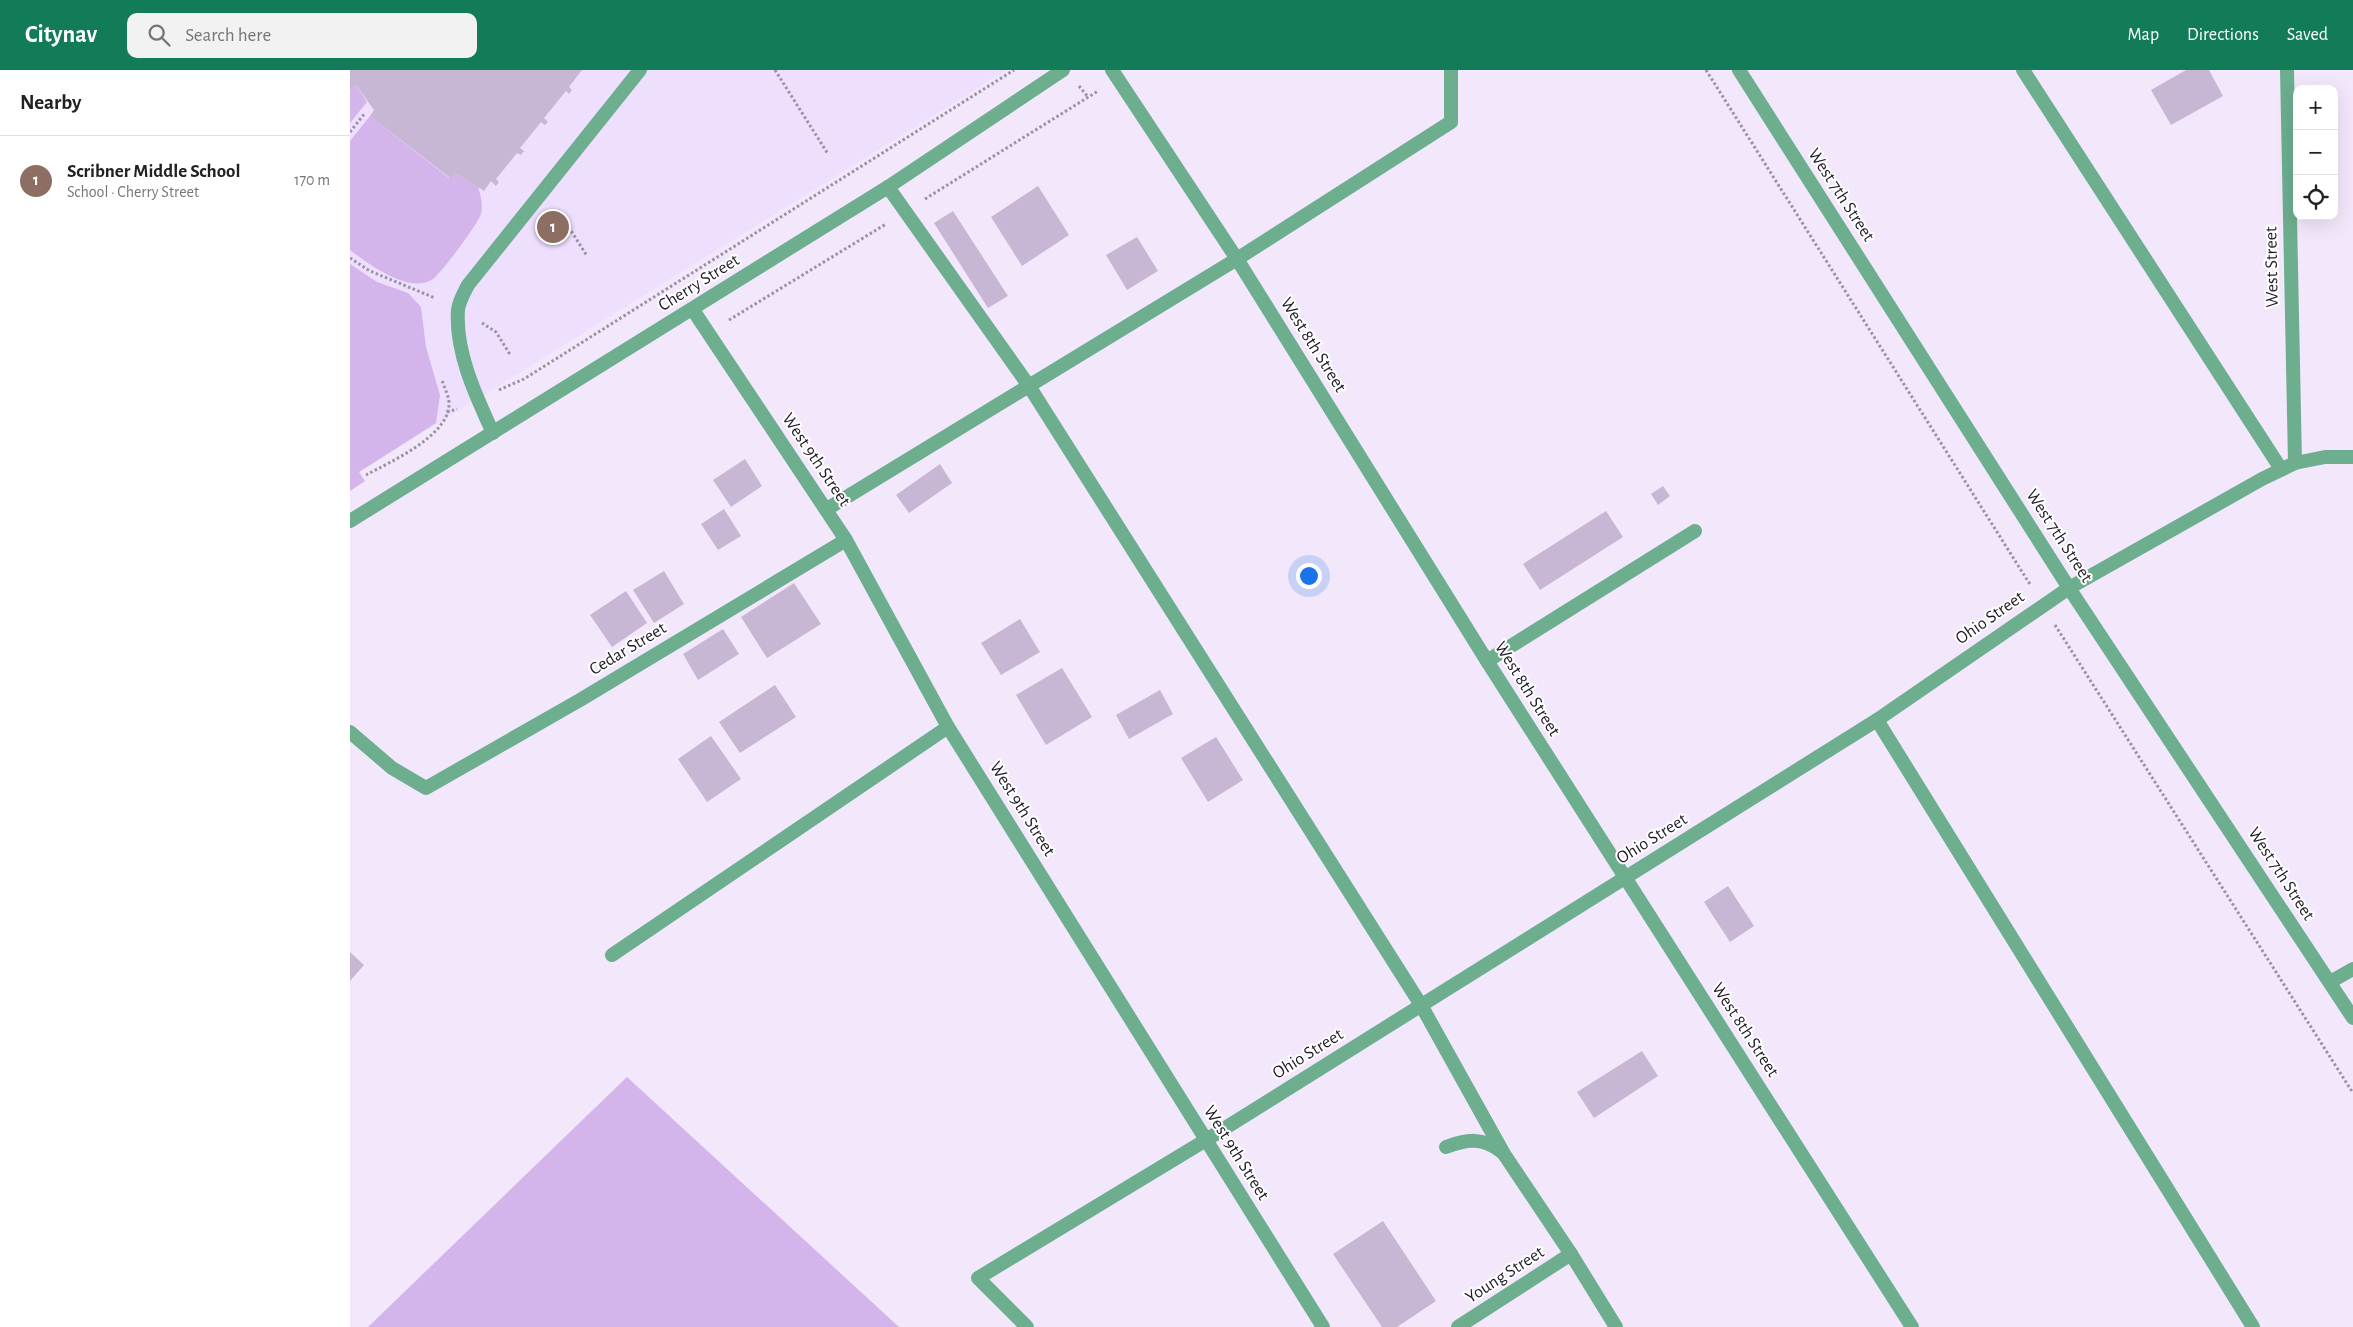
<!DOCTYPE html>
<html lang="en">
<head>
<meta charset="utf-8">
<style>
	:root { --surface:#fff; --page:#f2f2f2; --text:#222; --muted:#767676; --line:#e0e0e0; --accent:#117c57 }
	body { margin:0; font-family:"Alegreya Sans",sans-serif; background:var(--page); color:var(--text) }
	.controls { position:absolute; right:15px; top:15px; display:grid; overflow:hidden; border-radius:10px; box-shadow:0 5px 20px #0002 }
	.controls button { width:45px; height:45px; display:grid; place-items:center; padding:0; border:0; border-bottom:1px solid var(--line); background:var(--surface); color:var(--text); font:25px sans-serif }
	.you { position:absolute; left:958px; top:505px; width:18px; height:18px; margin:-12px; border:4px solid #fff; border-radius:50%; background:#1a73e8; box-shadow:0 0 0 8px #1a73e833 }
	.badge { display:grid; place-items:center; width:32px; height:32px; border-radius:50%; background:var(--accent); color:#fff; font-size:16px; font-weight:700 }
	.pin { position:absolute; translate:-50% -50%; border:2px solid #fff; box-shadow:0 1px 5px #0006 }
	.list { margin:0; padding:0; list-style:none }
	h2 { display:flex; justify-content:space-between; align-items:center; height:65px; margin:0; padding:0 20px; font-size:21px }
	h2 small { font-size:16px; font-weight:400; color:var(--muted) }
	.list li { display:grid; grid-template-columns:32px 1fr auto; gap:15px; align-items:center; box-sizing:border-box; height:90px; padding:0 20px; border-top:1px solid var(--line) }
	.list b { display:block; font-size:19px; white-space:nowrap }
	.list p { margin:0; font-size:16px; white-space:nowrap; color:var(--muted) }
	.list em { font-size:16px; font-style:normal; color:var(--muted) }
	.icon { flex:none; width:28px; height:28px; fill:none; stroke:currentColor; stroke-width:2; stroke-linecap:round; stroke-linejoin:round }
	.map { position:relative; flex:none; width:2003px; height:1257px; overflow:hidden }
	header { display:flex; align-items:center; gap:30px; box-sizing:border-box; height:70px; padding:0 25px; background:var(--accent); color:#fff }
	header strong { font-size:24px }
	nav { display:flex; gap:28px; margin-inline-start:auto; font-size:18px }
	.search { width:350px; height:45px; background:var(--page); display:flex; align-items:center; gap:12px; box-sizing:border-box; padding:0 18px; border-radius:10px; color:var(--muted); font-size:19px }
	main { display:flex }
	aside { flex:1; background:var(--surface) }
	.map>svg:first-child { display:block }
</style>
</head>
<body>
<header>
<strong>Citynav</strong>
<div class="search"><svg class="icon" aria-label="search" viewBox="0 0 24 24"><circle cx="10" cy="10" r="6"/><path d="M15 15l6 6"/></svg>Search here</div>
<nav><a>Map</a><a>Directions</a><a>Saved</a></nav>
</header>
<main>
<aside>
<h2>Nearby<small></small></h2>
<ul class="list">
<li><span class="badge" style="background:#8d6e63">1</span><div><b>Scribner Middle School</b><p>School · Cherry Street</p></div><em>170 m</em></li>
</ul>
</aside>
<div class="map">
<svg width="2003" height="1257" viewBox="0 0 2003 1257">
	<rect width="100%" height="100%" fill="#f3e8fb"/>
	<!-- built -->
	<polygon fill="#efdffe" points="0,0 657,0 0,408"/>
	<!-- green -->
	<g fill="#d3b4eb">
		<polygon points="6,15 17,32 0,53 0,22"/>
		<path d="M 20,46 L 99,108 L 105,103 L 128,117 C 131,126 133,135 131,144 C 128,154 92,202 83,209 C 80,211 75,213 72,213 C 50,217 17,193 0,180 L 0,71 Z"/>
		<polygon points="0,194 27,212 58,223 71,237 76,277 90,325 86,353 9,402 15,411 0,421"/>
		<polygon points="277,1007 549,1257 18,1257"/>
	</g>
	<!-- building -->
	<g fill="#c7b7d5">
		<polygon points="0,0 232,0 219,17 222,20 219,24 216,21 194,48 198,52 195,55 191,52 170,78 174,81 171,85 167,83 146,109 149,112 146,116 141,111 134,121 105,103 100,108 20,46 24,40 6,15 0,22"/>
		<polygon points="1836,0 1859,0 1873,26 1821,55 1801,20"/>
		<polygon points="688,116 719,165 672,196 641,147"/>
		<polygon points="603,141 658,226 638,238 584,153"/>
		<polygon points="787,167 808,201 777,220 756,185"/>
		<polygon points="395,389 412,416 381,437 363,410"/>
		<polygon points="590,394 602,413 559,443 546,425"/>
		<polygon points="1313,416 1320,426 1308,435 1301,424"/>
		<polygon points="374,439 391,466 368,480 351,454"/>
		<polygon points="1256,441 1273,467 1190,520 1173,494"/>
		<polygon points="314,501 334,534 304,553 283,520"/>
		<polygon points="444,513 471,554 417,588 391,547"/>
		<polygon points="276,521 297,553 262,577 240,545"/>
		<polygon points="670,549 690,582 651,605 631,573"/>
		<polygon points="373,559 389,584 348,610 333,584"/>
		<polygon points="712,598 742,647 696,675 666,625"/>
		<polygon points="425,615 446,647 390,683 369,652"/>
		<polygon points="810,620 823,644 779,669 766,645"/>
		<polygon points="361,666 391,709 357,732 328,689"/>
		<polygon points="866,667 893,710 858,732 831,688"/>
		<polygon points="1378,816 1404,856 1380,872 1354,832"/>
		<polygon points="0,882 14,895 0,911"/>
		<polygon points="1292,981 1308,1006 1244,1048 1227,1022"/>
		<polygon points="1033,1151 1086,1231 1047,1257 1032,1257 983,1184"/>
	</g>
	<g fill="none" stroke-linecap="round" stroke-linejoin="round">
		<!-- path -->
		<g stroke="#9a92a1" stroke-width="3" stroke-dasharray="2.5 2.5" stroke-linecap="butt">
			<polyline points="425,0 478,84"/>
			<polyline points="1356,0 1681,516"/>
			<polyline points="729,16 738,27"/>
			<polyline points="0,62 15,43"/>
			<polyline points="575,129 748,21"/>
			<polyline points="208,140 237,186"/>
			<polyline points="0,188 20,201 85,228"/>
			<polyline points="379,250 536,154"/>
			<polyline points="132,253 146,262 161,286"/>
			<polyline points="149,320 174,309 664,0"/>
			<polyline points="97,342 107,339"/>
			<path d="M 16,405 C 42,391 96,367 99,336 C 100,328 94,317 92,310"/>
			<polyline points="1705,555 2003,1023"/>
		</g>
		<!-- service -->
		<g stroke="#6dae8f" stroke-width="14">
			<polyline points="1673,0 1931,399"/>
			<polyline points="538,117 679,316 1071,935 1154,1084 1221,1184 1266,1257"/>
			<path d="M 143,363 C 126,326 105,282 108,240 C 109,231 114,223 118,215 L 290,0"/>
			<polyline points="477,439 887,189 1101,52 1101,0"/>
			<polyline points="1137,591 1345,461"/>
			<polyline points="1527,650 1903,1257"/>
			<polyline points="1980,912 2003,899"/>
			<path d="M 1096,1077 C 1117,1069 1133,1067 1152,1082"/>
		</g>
		<!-- minor -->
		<g stroke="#6dae8f" stroke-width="14">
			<polyline points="762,0 887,189 1137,591 1562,1257"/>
			<polyline points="1937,0 1945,393"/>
			<polyline points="343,240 496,470 598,657 973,1257"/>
			<polyline points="0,662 42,698 76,718 230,630 496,470"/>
			<polyline points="262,885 598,657"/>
			<polyline points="677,1257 628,1208 856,1070 1527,650 1719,518 1912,409 1945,393 1975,387 2003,387"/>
			<polyline points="1108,1257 1221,1184"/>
		</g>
		<!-- tertiary -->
		<g stroke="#6dae8f" stroke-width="14">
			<polyline points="1389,0 1719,518 2003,948"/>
			<polyline points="0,451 538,117 713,0"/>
		</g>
	</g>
	<g text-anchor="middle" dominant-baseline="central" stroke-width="4" stroke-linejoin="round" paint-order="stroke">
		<!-- street labels -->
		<g font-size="18" fill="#201a25" stroke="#fff">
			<text transform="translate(1491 125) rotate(57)">West 7th Street</text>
			<text transform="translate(1922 197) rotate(-91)">West Street</text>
			<text transform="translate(349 213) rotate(-32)">Cherry Street</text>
			<text transform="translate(963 275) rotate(58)">West 8th Street</text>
			<text transform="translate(466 390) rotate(56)">West 9th Street</text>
			<text transform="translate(1709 466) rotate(57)">West 7th Street</text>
			<text transform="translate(1640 548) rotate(-35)">Ohio Street</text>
			<text transform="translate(278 579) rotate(-31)">Cedar Street</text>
			<text transform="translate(1177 619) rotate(58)">West 8th Street</text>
			<text transform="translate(672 739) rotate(58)">West 9th Street</text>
			<text transform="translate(1302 769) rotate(-32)">Ohio Street</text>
			<text transform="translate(1931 804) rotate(57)">West 7th Street</text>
			<text transform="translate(1395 960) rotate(57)">West 8th Street</text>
			<text transform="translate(958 984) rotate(-32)">Ohio Street</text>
			<text transform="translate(886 1083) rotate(58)">West 9th Street</text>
			<text transform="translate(1155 1205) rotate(-33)">Young Street</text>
		</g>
	</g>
</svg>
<div class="controls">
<button>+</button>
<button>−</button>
<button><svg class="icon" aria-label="locate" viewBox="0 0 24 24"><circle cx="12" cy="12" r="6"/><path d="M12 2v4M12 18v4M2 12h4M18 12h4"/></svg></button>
</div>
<div class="you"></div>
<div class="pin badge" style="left:203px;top:157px;background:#8d6e63">1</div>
</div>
</main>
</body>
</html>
